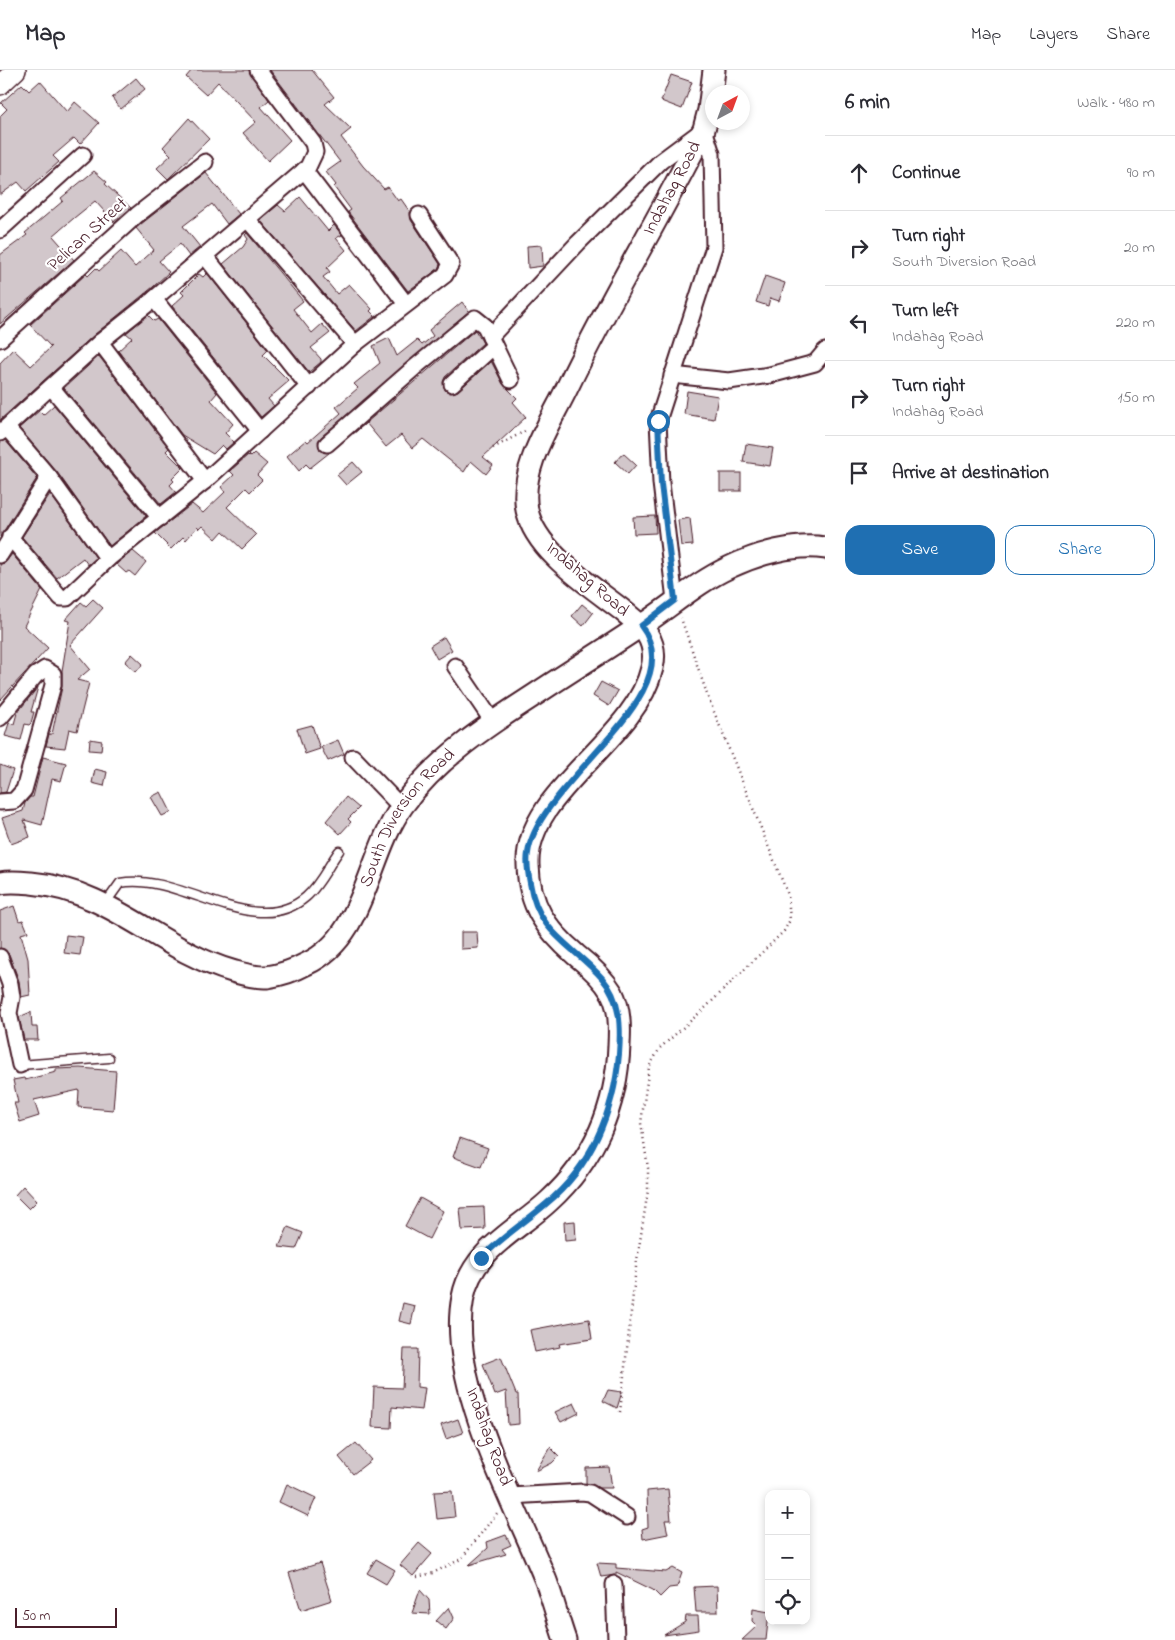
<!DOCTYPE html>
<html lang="en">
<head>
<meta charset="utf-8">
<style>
	:root { --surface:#fff; --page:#f7f7f7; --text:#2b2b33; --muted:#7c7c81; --line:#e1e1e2; --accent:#1f6fb2 }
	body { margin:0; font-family:"Indie Flower",sans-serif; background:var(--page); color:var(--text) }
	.controls { position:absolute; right:15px; bottom:15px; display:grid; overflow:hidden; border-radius:10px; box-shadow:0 2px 8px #0003 }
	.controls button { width:45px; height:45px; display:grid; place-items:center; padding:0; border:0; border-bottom:1px solid var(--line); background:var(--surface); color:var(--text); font:25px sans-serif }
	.compass { position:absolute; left:705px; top:15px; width:45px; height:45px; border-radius:50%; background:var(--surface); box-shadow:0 2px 8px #0003; rotate:41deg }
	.scale { position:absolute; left:15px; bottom:12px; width:102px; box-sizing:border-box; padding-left:5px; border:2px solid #4a1f2b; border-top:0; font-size:14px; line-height:18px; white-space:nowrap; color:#4a1f2b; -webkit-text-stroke:4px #fff; paint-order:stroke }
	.stop { position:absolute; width:15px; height:15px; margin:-11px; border:4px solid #1f6fb2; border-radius:50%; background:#fff }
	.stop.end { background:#1f6fb2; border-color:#fff; box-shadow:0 1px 5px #0008 }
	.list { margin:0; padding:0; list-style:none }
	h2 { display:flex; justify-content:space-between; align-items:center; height:65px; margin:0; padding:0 20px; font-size:21px }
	h2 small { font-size:16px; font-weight:400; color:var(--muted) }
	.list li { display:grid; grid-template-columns:32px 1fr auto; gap:15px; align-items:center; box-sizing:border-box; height:75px; padding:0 20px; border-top:1px solid var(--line) }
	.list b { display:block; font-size:19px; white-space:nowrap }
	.list p { margin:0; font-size:16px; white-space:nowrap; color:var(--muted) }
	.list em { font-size:16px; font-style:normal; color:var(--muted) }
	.actions { display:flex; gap:10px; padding:15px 20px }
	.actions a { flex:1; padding:11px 0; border:1px solid var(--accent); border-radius:15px; text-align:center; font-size:18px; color:var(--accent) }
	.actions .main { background:var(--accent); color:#fff }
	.icon { flex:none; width:28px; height:28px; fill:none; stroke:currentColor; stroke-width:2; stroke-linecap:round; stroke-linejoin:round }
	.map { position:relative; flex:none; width:825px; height:1570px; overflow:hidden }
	header { display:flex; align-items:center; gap:30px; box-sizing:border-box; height:70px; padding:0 25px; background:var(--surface); border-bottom:1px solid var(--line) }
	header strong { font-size:24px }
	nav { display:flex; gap:28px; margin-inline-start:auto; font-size:18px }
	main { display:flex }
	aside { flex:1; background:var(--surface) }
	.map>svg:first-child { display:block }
</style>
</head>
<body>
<header>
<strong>Map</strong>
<nav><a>Map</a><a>Layers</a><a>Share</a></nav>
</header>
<main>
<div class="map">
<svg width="825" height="1570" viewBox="0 0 825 1570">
	<rect width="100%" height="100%" fill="#fff"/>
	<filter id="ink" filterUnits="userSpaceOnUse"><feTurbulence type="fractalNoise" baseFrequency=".02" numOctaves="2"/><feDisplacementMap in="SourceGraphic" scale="10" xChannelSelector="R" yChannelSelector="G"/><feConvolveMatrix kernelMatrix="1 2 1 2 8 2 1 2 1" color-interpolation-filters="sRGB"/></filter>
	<g filter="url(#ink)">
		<!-- building -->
		<g fill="#d2c7cb" stroke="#4a1f2b">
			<polygon points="192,0 249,0 269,30 261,37 290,70 268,91 243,63 256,52 218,12 206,25 186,7"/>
			<polygon points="270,0 312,0 334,27 325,34 351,59 341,67 363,96 384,119 388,117 398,131 401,129 410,142 411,150 440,194 438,199 408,221 348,142 351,140 334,117 336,115 326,102 340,92"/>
			<polygon points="671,5 692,12 682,39 661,31"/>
			<polygon points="136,8 145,19 121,39 112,28"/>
			<polygon points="40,11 67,42 75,32 99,53 80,74 74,68 53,86 59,92 26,121 18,112 0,125 0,46 7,39 1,33 22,14 29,21"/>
			<polygon points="189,48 209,69 168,109 157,98 171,85 163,77"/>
			<polygon points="94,101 107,112 105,114 131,138 114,152 95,131 74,148 53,166 74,190 0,254 0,185 27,165 25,163 63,131 61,128"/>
			<polygon points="206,103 239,144 227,154 212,134 183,156 200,177 189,186 180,174 159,191 169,202 153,217 94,265 0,350 0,293 13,279 31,296 51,277 30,255 86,204 88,206 96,198 99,201 121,181 135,197 154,180 136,158"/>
			<polygon points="300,127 328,161 334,155 342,165 336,168 346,180 327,198 330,202 323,207 337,224 349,214 372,239 370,241 375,246 356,261 260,150 278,135 285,141"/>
			<polygon points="247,163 303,231 293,239 312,263 322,254 330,263 311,278 321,289 321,292 309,302 223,194 243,177 248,169 245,165"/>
			<polygon points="542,175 543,196 528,198 527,176"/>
			<polygon points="207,203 268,280 263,285 289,311 268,329 274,336 261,347 172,236 184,225 181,222 199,204 203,207"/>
			<polygon points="765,206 785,213 779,231 770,228 768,236 756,232"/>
			<polygon points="462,232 469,241 321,367 318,371 320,380 329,383 310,398 306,394 299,401 287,386 306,370 308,372 341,343 336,337 358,318 354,314 380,293 373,276 389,268 397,286 417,270 422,275 433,266 429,260"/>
			<polygon points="148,245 154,251 158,249 217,323 211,330 233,354 225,363 234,372 226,379 222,375 213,384 182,365 118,281 132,268 126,263"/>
			<polygon points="475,260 483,273 445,307 443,312 445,320 450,323 458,321 491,291 503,314 517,328 513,332 526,347 483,387 493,395 486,404 471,391 464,402 423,369 412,378 401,365 386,377 366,353 353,364"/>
			<polygon points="99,286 169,378 166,381 183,398 172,409 174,411 170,415 176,422 161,434 64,318"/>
			<polygon points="687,321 718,326 714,349 684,344"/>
			<polygon points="54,335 146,446 110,476 57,402 19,358 39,341 43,345"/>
			<polygon points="5,370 37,408 0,467 0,372"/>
			<polygon points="746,374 773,378 770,396 743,392"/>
			<polygon points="254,383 267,394 257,405 262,410 250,422 246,418 227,437 256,465 242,479 223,461 216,469 202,456 199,459 197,457 186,470 183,467 171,479 155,463 192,434 203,443 225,422 221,417 234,405 230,401 248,385 250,387"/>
			<polygon points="623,383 636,395 628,404 615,392"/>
			<polygon points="353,392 362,402 346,415 337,405"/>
			<rect x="720" y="403" width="21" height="18"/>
			<polygon points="50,424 96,488 88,495 83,488 57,508 22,467"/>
			<polygon points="655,446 656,463 634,464 633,447"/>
			<polygon points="690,448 693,475 681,476 678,450"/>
			<polygon points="133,481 146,492 135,506 129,501 126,503 116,494"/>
			<polygon points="12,484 42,520 24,556 48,578 0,630 0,494 5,493"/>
			<polygon points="93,529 103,538 70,575 90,599 77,610 89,613 77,661 69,659 65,678 46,676 49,664 52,664 62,617 62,601 70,551 65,550 81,532 86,536"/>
			<polygon points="582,534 593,543 583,556 572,546"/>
			<polygon points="444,567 452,580 437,589 430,576"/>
			<polygon points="132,584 143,594 136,602 125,592"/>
			<polygon points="601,612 618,621 609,636 593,626"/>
			<polygon points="38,617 31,642 34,642 31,653 29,655 25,654 21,670 5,666 9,653 14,654 17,643"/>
			<polygon points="312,655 320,679 305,684 297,659"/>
			<polygon points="90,669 102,671 101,681 89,680"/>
			<polygon points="338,670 344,684 328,691 321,677"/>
			<polygon points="43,687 66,693 61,711 52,709 42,755 24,750 30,767 11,774 2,748 23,741 25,733 30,727 33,727"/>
			<polygon points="0,695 13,700 6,722 0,723"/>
			<polygon points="95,699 107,702 104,716 92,713"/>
			<polygon points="161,722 171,742 162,746 151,727"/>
			<polygon points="346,727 359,738 348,749 351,752 340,764 326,751"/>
			<polygon points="14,836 19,851 23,850 28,862 21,864 28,889 30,925 21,927 19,911 9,884 0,878 0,841"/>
			<polygon points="461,862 477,862 478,878 461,879"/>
			<polygon points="66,865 83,867 80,885 64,883"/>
			<polygon points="31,942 32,957 37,957 38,970 24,970 19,947"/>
			<polygon points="80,998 116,1001 113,1040 78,1037 79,1020 34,1030 39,1046 20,1052 14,1033 18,1033 13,1010 24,1008 25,1010 56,1002 56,999"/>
			<polygon points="460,1068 488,1078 481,1097 453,1087"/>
			<polygon points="23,1116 37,1131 29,1139 15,1125"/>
			<polygon points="420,1128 443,1141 429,1169 405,1156"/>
			<polygon points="484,1137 485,1159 462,1160 460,1138"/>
			<polygon points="575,1151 576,1170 565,1171 564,1152"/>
			<polygon points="288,1157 303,1163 296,1179 279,1177"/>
			<polygon points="403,1233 415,1236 411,1254 399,1251"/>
			<polygon points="589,1249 592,1269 559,1274 560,1277 535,1282 530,1260"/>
			<polygon points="404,1279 418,1279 417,1317 425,1318 422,1340 392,1337 391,1358 372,1357 374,1317 402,1318"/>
			<polygon points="501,1287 516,1324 518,1324 519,1354 508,1355 506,1321 495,1325 483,1294"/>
			<polygon points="608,1320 622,1322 617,1338 603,1331"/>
			<polygon points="574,1333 579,1343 561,1352 555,1342"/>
			<polygon points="458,1349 463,1363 446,1369 441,1355"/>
			<polygon points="356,1373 371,1390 353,1404 339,1387"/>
			<polygon points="550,1377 559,1386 552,1393 536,1401"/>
			<polygon points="609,1397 612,1418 599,1418 586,1413 586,1398"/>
			<polygon points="287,1414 316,1428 308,1446 279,1432"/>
			<polygon points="668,1419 671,1450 665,1450 668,1464 643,1469 642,1459 648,1457 647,1421"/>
			<polygon points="452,1421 455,1447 437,1449 434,1422"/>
			<polygon points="506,1465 511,1475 502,1479 506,1484 469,1495 488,1478 487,1472"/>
			<polygon points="419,1473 432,1484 413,1506 400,1495"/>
			<polygon points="376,1489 395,1500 386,1514 367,1503"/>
			<polygon points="320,1493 332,1530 301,1540 289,1503"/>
			<polygon points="597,1493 616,1494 616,1498 666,1502 673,1498 682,1503 677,1517 669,1518 660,1527 653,1520 616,1502 616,1505 601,1507"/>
			<polygon points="717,1516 718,1542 696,1542 694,1517"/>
			<polygon points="420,1520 429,1530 430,1544 412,1543"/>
			<polygon points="449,1537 454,1548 446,1559 436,1551"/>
			<polygon points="753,1539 769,1542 766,1570 742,1570 757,1556 752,1551"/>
			<polygon points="686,1546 698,1546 699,1560 664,1565 685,1552"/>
		</g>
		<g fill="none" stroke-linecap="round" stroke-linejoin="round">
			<defs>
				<g id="service">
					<path d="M 105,834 L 120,813 C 179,801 254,872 306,827 C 320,815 328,796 339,781"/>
					<polyline points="20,995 109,988"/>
				</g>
				<g id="minor">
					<polyline points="304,100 406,234"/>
					<polyline points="248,150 355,274"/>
					<polyline points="0,160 83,85"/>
					<polyline points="205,186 309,317"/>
					<polyline points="154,229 260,361"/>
					<polyline points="490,267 578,173 661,91 704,59 712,84 714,177 658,351 661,413 675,530"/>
					<polyline points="0,269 137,145 205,92"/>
					<polyline points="100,272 205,411"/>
					<polyline points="672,305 729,311 770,305 815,293 825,281"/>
					<polyline points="452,314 494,276"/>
					<polyline points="51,317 160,448"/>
					<polyline points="7,358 49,407 108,489 205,411 355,274 445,205 451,194 419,145"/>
					<polyline points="0,363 100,272 154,229 308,97 315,82 313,73 258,0"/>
					<polyline points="327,374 414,298 475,248 485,256 511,310"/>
					<polyline points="10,467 61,528 67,528 108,489"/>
					<polyline points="0,485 49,407"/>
					<polyline points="455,596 493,652"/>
					<polyline points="0,648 36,605 45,599 53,604 53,615 24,720 14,731 0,732"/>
					<polyline points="353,687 401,737"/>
					<polyline points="0,887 10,914 12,927 9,943 20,995"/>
					<polyline points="510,1426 582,1422 590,1423 627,1447"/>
					<polyline points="614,1514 616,1570"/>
				</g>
				<polyline id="tertiary" points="0,15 16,0"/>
				<g id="secondary">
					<path id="s1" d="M 0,813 C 10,811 20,812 31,813 C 111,820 160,880 232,901 C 243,904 255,908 267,907 C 280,905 295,900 306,894 C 366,867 367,785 403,735 C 437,688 488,655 536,624 C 569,602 603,581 636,559 C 668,539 695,513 730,497 C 757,484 795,473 825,478"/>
					<path id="s2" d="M 565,1570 C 558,1550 553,1530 546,1511 C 515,1433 446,1311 463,1227 C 472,1180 517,1161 549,1131 C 594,1090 617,1036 619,975 C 620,957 620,939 612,923 C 603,908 590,896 576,885 C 546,859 529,836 528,795 C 525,721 635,672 652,598 C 655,586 654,575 647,564 C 641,554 631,548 622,540 C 590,515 535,481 527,440 C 519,398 551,352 568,316 C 610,228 661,146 704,59 L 709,40 L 714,0"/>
				</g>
			</defs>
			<!-- service casing -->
			<use href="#service" stroke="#4a1f2b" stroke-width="11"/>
			<!-- minor casing -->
			<use href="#minor" stroke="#4a1f2b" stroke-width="19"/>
			<!-- tertiary casing -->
			<use href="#tertiary" stroke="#4a1f2b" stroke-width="22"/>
			<!-- secondary casing -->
			<use href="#secondary" stroke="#4a1f2b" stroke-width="25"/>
			<!-- path -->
			<g stroke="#4a1f2b" stroke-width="2.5" stroke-dasharray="1 4" stroke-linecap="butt">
				<polyline points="493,378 527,360"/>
				<polyline points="620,1342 636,1197 648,1120 648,1098 641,1053 649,997 660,978 705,938 784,861 790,850 788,825 708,627 681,548"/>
				<polyline points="417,1507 433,1503 461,1489 498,1442"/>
			</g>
			<!-- service -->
			<use href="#service" stroke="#fff" stroke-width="8"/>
			<!-- minor -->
			<use href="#minor" stroke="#fff" stroke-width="15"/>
			<!-- tertiary -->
			<use href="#tertiary" stroke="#fff" stroke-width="19"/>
			<!-- secondary -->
			<use href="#secondary" stroke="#fff" stroke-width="21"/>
		</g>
	</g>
	<g fill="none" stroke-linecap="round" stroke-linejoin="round" filter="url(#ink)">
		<!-- route -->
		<path stroke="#1f6fb2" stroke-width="6" d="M 481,1188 C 501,1168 524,1153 546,1134 C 591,1097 614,1042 619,984 C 621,957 621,930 602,908 C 572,874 538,864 530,813 C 528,803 526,793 528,783 C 538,711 695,625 641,556 L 675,530 L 661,414 L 658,351"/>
	</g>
	<g text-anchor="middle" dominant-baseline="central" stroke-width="4.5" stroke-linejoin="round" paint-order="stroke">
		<!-- street labels -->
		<g font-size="18" fill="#4a1f2b" stroke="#fff">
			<text stroke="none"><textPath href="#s2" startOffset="1686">Indahag Road</textPath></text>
			<text transform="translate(88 165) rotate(-42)">Pelican Street</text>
			<text transform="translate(587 510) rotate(41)">Indahag Road</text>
			<text stroke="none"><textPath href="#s1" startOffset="511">South Diversion Road</textPath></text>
			<text transform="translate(488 1367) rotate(70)">Indahag Road</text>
		</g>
	</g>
</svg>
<div class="controls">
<button>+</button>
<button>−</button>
<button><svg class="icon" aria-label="locate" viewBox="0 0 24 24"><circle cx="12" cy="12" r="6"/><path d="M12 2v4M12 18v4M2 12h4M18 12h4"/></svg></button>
</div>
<svg class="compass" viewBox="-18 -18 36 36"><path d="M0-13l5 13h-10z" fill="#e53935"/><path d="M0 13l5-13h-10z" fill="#7c7c81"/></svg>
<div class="scale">50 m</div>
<div class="stop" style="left:658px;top:351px"></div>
<div class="stop end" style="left:481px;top:1188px"></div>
</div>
<aside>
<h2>6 min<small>Walk · 480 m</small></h2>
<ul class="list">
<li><svg class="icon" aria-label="ahead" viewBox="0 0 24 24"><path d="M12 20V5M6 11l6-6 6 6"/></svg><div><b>Continue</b></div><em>90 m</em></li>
<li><svg class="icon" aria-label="right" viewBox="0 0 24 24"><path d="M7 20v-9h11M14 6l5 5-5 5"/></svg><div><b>Turn right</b><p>South Diversion Road</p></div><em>20 m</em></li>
<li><svg class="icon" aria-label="left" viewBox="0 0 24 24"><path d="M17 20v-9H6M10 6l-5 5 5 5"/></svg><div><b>Turn left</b><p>Indahag Road</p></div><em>220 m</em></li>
<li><svg class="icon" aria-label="right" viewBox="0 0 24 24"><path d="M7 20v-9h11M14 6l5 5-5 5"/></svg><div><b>Turn right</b><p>Indahag Road</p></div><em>150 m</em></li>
<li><svg class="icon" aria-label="arrive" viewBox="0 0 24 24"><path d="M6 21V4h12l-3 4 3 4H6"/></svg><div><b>Arrive at destination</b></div></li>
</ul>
<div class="actions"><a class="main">Save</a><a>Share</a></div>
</aside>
</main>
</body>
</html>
